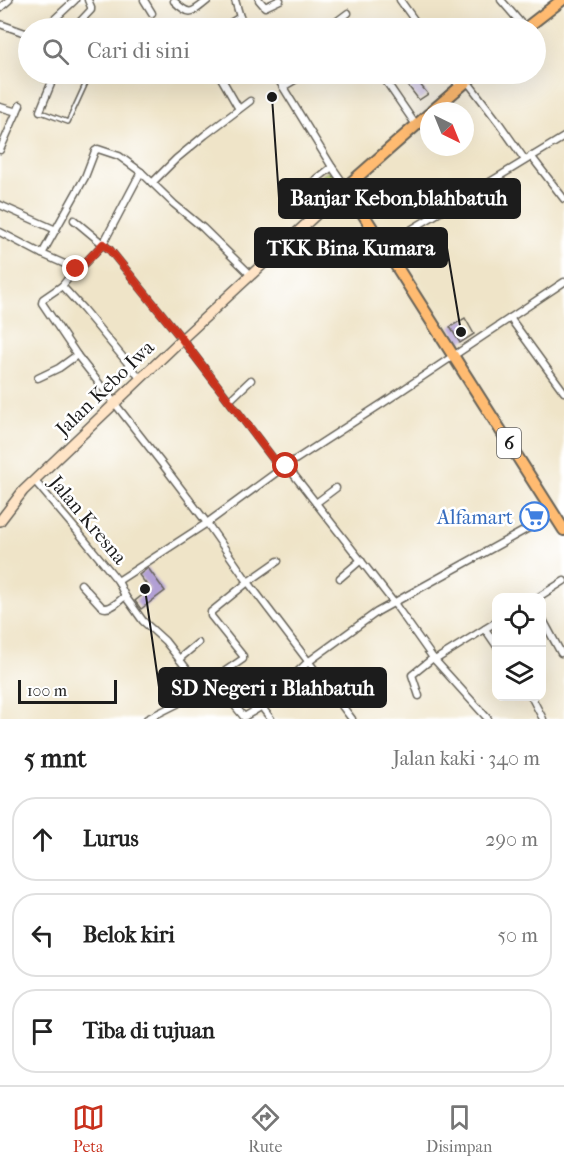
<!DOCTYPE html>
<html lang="id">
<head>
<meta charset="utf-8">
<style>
	:root { --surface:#fff; --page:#f2f2f2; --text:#222; --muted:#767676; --line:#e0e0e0; --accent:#c8321e }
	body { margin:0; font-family:"IM FELL French Canon",serif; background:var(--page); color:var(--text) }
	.controls { position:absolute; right:18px; bottom:18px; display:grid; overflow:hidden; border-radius:12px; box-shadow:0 6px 24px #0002 }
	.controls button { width:54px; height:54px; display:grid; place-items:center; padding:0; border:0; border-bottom:2px solid var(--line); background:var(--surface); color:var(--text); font:30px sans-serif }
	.compass { position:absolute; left:420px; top:102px; width:54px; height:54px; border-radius:50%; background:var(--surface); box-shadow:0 6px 24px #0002; rotate:137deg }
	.scale { position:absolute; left:18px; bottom:15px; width:99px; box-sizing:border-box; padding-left:6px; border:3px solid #1c1c1c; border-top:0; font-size:16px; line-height:21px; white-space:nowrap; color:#1c1c1c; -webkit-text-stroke:4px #fff; paint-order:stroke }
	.stop { position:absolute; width:18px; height:18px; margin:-14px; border:4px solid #c8321e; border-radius:50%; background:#fff }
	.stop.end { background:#c8321e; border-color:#fff; box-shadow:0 2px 6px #0008 }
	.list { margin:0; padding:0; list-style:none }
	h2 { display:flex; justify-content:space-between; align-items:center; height:78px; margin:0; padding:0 24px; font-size:26px }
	h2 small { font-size:20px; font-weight:400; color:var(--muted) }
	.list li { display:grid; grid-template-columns:39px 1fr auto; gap:18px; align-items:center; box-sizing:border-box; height:84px; margin:0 12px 12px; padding:0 12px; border:2px solid var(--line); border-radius:24px }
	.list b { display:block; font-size:22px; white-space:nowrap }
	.list em { font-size:20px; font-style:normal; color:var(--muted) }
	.icon { flex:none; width:33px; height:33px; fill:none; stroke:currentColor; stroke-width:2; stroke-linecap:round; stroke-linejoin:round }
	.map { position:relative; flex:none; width:564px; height:719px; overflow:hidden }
	.search { position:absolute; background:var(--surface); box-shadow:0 6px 24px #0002; left:18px; right:18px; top:18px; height:66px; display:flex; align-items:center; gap:15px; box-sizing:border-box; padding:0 21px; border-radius:33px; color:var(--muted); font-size:22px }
	.sheet { height:366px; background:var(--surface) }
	nav { display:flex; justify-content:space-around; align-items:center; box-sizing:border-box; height:84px; border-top:2px solid var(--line); background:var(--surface); font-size:16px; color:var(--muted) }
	nav a { display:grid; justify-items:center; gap:3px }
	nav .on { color:var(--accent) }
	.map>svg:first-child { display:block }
</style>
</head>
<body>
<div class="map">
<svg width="564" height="719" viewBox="0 0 564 719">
	<rect width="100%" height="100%" fill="#fff"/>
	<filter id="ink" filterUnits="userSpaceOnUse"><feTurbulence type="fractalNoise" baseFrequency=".0167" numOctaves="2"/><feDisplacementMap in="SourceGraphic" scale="12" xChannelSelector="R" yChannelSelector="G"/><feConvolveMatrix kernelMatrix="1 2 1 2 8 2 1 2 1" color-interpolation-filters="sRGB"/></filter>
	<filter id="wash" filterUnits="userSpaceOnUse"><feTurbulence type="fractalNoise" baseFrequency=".008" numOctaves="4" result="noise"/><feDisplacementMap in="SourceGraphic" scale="24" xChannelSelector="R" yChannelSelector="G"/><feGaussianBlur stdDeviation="1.35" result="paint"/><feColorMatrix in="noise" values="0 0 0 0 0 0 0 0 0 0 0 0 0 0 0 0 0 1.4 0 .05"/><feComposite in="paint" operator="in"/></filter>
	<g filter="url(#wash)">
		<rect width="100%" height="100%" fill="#efe4c8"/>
		<!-- green -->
		<polygon fill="#b4cb70" stroke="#687446" stroke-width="1.5" points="329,170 331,173 333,172 335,174 333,176 338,186 336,193 325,203 310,185"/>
		<g id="blocks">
			<!-- building -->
			<g fill="#b2a0d5">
				<polygon points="414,77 428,94 419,100 406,83"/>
				<polygon points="465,318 474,334 460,343 450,327"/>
				<polygon points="539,507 543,514 528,523 524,516"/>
				<polygon points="148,568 165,591 141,609 135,601 150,589 139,575"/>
			</g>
		</g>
	</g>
	<g filter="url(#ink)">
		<use href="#blocks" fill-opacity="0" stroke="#666258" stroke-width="1.5"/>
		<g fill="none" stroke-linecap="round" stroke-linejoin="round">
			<defs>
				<polyline id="service" points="41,112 68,122 90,74"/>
				<g id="minor">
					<polyline points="144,0 152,13"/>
					<polyline points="235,0 240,17 247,28"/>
					<polyline points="259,0 265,7 280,0"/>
					<polyline points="400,0 420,28"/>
					<polyline points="501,0 525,28"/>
					<path d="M 174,1 C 190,17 192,13 208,0"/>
					<polyline points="0,8 9,0"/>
					<polyline points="0,24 28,34"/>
					<polyline points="45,28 75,0"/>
					<polyline points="74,28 91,10 91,7 88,0"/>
					<polyline points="222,28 240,17"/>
					<polyline points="328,28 348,13"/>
					<polyline points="374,28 379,25"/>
					<polyline points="275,74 332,167 346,187"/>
					<polyline points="381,74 416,125"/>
					<polyline points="450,74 460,87"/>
					<polyline points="220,76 239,109"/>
					<polyline points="467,81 499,123 525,160"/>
					<polyline points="283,87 305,74"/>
					<polyline points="0,107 17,112"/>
					<polyline points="40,111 55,74"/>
					<polyline points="0,150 20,105"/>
					<polyline points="531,156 564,199"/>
					<polyline points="141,172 103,244 85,263 76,269 62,286 43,299 42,303 77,355 163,465 207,523 248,582 352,719"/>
					<polyline points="152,183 176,159 205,135 250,101"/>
					<polyline points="285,204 332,167"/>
					<polyline points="0,205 56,230"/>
					<polyline points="74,220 110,250 182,339 281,469"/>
					<polyline points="0,232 42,254 76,269"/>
					<polyline points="384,246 564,137"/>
					<polyline points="42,254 85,177 95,151 98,149 119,156 141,172 174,204 203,228 251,275"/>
					<polyline points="62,286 83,309 140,378"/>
					<polyline points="510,318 564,392"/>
					<polyline points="38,378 59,368 77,355"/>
					<polyline points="230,400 251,380"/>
					<polyline points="287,466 394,603 433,658 488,719"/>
					<polyline points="34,480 78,532 118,581 125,596 143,621 165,641 201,687"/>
					<polyline points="316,503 336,488"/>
					<polyline points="340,578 361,560"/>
					<polyline points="118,581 207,523 281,469 383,403 564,282"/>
					<path d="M 81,584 L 102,607 C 110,611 119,601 125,596"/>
					<polyline points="537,598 564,581"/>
					<polyline points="542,618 561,653"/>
					<polyline points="485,629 496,645"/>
					<polyline points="179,659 198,643"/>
					<polyline points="435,660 496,622"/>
					<polyline points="419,696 412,675 433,658"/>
					<polyline points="531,696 543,719"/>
					<polyline points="235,706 244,717 264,705"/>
					<polyline points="147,719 177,704 243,659 243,656 211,616 211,612 248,582 278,561"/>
					<polyline points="271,719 264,710 264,703 308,662 377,612 554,514"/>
				</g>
				<polyline id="secondary" points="0,521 23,491 182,339 346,187"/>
				<g id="trunk">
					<polyline points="526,28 562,0"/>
					<polyline points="432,111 475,74"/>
					<polyline points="429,114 346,187 564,530"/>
				</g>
			</defs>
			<!-- service casing -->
			<use href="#service" stroke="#666258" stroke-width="6"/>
			<!-- minor casing -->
			<use href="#minor" stroke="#666258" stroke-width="9"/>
			<!-- secondary casing -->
			<use href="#secondary" stroke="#666258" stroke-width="12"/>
			<!-- trunk casing -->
			<use href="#trunk" stroke="#666258" stroke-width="14"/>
			<!-- service -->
			<use href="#service" stroke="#fff" stroke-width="3"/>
			<!-- minor -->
			<use href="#minor" stroke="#fff" stroke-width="6"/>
			<!-- secondary -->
			<use href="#secondary" stroke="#ffe4c6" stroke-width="9"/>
			<!-- trunk -->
			<use href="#trunk" stroke="#ffbb71" stroke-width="10"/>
		</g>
	</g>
	<g fill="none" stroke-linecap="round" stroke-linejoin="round" filter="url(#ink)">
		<!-- route -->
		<polyline stroke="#c8321e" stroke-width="8" points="76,269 85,263 103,244 110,250 182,339 281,469 286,466"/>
	</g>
	<!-- icons -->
	<defs>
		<symbol id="supermarket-ring" viewBox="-11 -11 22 22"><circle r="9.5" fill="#fff" stroke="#3f7fe0" stroke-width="1.5"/><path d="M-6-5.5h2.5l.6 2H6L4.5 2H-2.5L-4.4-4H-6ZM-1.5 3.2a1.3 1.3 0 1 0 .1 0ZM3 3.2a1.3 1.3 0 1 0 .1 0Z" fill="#3f7fe0"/></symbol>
	</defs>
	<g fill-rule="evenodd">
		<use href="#supermarket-ring" x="518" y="500" width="33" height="33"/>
	</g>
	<g text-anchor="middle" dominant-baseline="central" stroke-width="5" stroke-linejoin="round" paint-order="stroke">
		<!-- shield labels -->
		<rect fill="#fff" stroke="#606060" stroke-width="1.5" x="497" y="428" width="24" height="30" rx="4.5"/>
		<g font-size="18" font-weight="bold" fill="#1c1c1c">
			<text x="509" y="443">6</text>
		</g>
		<!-- street labels -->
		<g font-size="20" fill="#1c1c1c" stroke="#fff">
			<text transform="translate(105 388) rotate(-44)">Jalan Kebo Iwa</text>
			<text transform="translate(88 520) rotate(50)">Jalan Kresna</text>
		</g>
		<!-- shop labels -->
		<g font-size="20" fill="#366cbe" stroke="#fff" text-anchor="end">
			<text x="513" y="517">Alfamart</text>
		</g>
	</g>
	<!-- callouts -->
	<path fill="none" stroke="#1c1c1c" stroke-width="2" d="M272 97L279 198M461 332L447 248M145 589L159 687"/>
	<g fill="#1c1c1c" stroke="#fff" stroke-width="2">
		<circle cx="272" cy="97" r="6"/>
		<circle cx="461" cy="332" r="6"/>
		<circle cx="145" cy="589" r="6"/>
	</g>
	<g fill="#1c1c1c" stroke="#1c1c1c" stroke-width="2">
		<rect x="279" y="179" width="241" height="39" rx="6"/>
		<rect x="255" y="228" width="192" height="39" rx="6"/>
		<rect x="159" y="668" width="227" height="39" rx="6"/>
	</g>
	<g font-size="21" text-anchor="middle" font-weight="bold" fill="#fff">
		<text x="399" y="205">Banjar Kebon,blahbatuh</text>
		<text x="351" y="255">TKK Bina Kumara</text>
		<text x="273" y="695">SD Negeri 1 Blahbatuh</text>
	</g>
</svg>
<div class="controls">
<button><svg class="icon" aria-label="locate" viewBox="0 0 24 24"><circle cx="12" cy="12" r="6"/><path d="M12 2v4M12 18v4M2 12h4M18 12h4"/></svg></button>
<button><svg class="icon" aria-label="layers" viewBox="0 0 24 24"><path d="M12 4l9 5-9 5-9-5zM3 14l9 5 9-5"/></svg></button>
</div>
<svg class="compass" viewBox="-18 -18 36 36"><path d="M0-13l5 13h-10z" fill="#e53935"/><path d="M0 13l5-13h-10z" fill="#767676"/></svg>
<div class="scale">100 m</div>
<div class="stop" style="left:286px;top:466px"></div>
<div class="stop end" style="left:76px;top:269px"></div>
<div class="search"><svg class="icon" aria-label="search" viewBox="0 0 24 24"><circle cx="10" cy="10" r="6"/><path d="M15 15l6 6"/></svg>Cari di sini</div>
</div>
<section class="sheet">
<h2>5 mnt<small>Jalan kaki · 340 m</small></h2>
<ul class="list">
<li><svg class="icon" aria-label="ahead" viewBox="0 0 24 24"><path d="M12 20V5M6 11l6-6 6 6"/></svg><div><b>Lurus</b></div><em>290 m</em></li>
<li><svg class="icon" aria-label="left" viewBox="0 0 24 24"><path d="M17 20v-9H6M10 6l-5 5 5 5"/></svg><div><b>Belok kiri</b></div><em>50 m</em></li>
<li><svg class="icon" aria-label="arrive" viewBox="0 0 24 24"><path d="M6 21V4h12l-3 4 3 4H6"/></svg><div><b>Tiba di tujuan</b></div></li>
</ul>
</section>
<nav>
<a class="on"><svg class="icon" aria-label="map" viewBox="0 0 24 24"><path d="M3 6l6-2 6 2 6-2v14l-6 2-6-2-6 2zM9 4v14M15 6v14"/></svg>Peta</a>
<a><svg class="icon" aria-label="directions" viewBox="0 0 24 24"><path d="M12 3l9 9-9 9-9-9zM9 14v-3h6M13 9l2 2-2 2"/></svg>Rute</a>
<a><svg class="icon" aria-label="saved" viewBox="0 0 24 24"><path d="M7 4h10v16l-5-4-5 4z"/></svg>Disimpan</a>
</nav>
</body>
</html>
